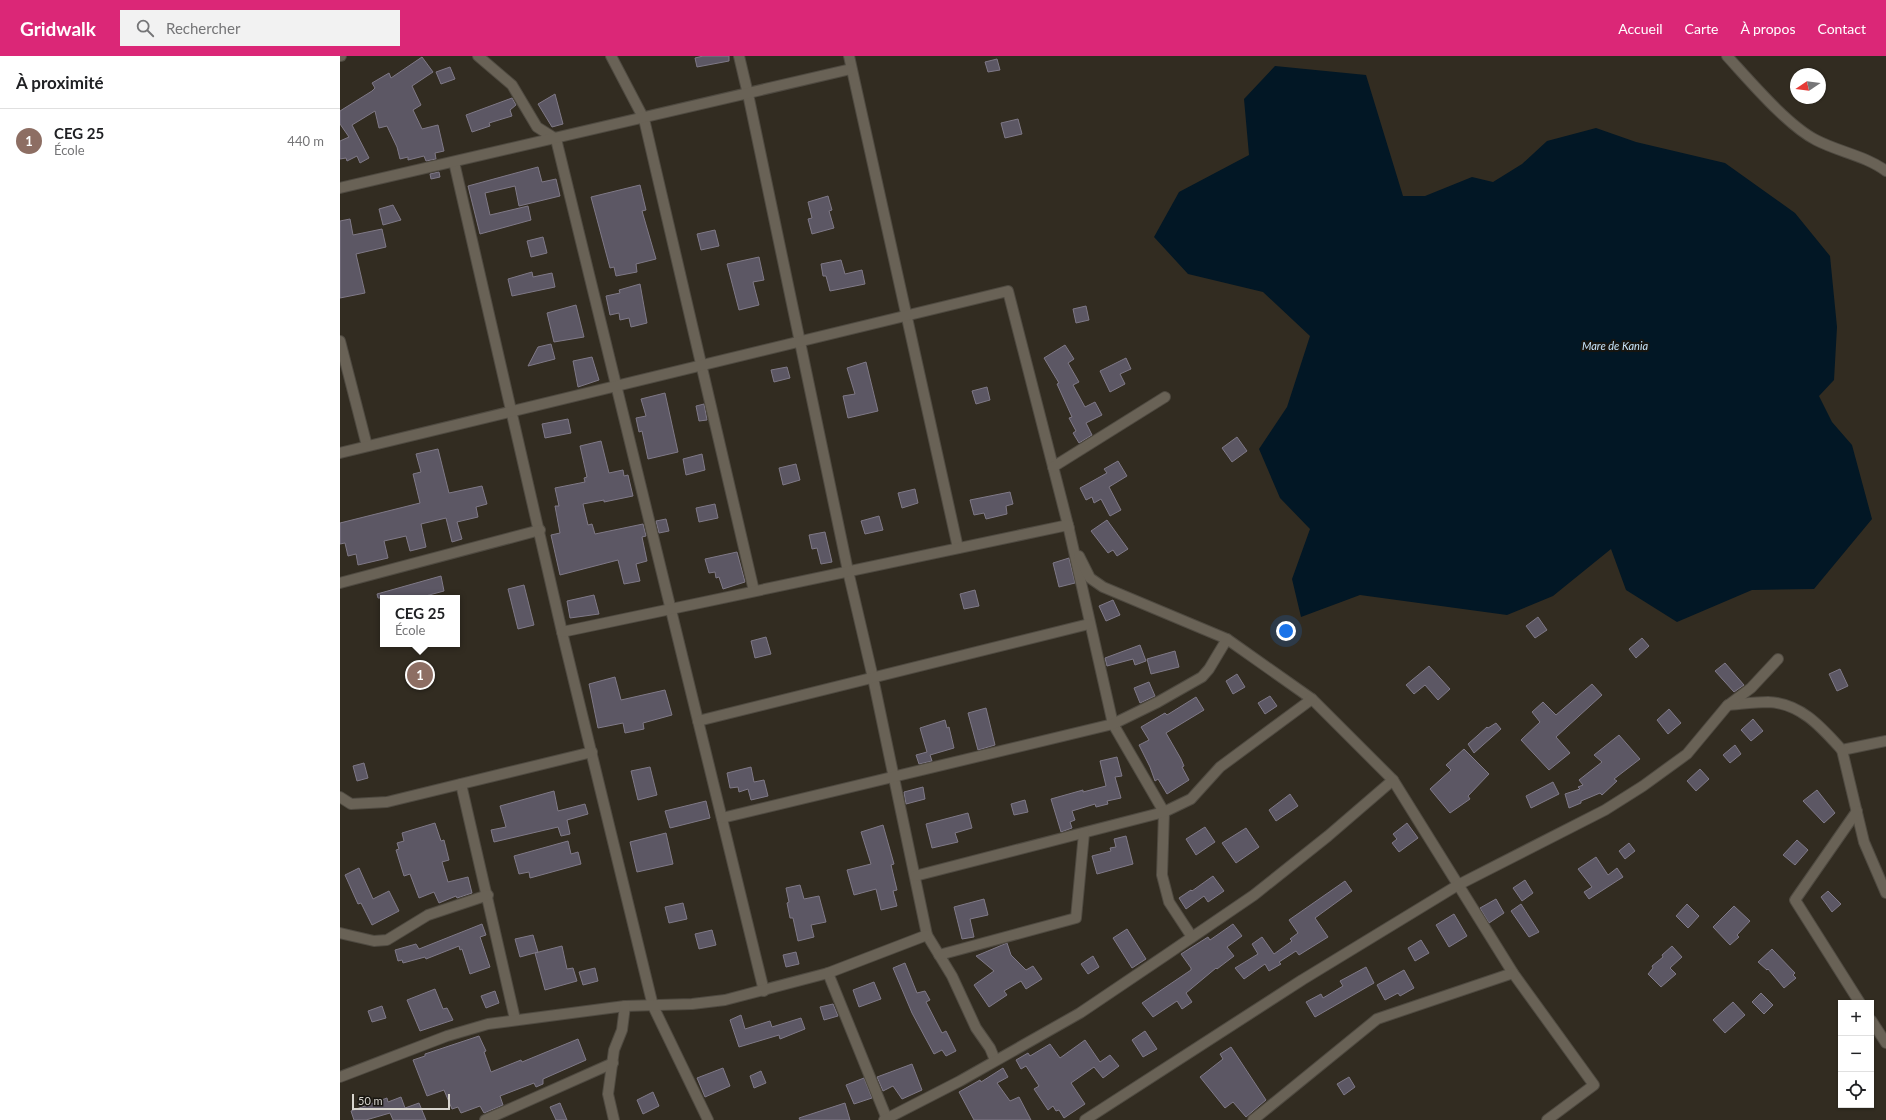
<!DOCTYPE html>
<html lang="fr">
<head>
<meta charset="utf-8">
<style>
	:root { --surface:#fff; --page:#f2f2f2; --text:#202124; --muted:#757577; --line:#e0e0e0; --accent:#db2777 }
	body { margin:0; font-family:Lato,sans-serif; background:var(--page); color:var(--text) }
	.controls { position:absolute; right:12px; bottom:12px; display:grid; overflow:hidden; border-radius:0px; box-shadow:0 1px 3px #0004 }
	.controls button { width:36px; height:36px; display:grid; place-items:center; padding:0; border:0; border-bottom:1px solid var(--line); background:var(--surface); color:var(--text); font:20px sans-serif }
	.compass { position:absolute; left:1450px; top:12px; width:36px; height:36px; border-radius:50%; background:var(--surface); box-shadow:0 1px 3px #0004; rotate:257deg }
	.scale { position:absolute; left:12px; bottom:10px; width:98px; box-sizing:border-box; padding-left:4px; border:2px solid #d8d5ce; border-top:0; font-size:11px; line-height:14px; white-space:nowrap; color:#d8d5ce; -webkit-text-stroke:3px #171510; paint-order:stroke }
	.you { position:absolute; left:946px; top:575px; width:14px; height:14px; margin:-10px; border:3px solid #fff; border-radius:50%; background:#1a73e8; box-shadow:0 0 0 6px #1a73e833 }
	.badge { display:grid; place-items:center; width:26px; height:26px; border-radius:50%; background:var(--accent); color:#fff; font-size:13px; font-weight:700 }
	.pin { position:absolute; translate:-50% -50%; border:2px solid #fff; box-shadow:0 1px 4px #0006 }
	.popup { position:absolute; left:40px; top:539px; width:80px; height:52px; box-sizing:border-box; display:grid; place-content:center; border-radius:0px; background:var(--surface); filter:drop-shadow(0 1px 3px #0005); font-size:13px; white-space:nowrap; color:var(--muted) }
	.popup b { font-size:15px; color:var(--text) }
	.popup::after { content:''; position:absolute; left:50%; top:100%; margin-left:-8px; border:8px solid transparent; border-top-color:var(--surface) }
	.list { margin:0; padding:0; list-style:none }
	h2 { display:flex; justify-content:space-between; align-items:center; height:52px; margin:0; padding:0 16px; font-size:17px }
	h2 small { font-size:13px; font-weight:400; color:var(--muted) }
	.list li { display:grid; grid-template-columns:26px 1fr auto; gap:12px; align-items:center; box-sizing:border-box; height:64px; padding:0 16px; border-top:1px solid var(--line) }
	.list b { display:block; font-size:15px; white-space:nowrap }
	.list p { margin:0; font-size:13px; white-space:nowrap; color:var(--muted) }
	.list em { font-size:13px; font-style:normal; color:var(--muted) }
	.icon { flex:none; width:22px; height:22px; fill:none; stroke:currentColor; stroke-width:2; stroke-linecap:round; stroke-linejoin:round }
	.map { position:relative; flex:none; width:1546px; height:1064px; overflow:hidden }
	header { display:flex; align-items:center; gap:24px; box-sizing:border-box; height:56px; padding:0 20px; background:var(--accent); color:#fff }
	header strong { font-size:19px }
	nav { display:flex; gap:22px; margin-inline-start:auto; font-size:14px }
	.search { width:280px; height:36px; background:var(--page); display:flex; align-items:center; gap:10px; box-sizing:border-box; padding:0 14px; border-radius:0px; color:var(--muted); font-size:15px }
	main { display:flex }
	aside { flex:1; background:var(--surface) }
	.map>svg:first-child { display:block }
</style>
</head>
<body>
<header>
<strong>Gridwalk</strong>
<div class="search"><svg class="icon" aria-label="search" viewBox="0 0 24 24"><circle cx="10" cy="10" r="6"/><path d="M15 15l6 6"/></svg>Rechercher</div>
<nav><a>Accueil</a><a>Carte</a><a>À propos</a><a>Contact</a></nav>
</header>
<main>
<aside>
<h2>À proximité<small></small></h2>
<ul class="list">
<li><span class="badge" style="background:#8d6e63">1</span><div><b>CEG 25</b><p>École</p></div><em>440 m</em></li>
</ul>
</aside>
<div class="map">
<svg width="1546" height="1064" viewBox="0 0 1546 1064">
	<rect width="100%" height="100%" fill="#322c21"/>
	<!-- water -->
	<polygon fill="#021725" points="935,10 1026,19 1063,140 1085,140 1132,121 1153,126 1182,108 1207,85 1256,72 1296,86 1385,107 1455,157 1490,200 1497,271 1494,324 1479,340 1492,366 1512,389 1532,463 1474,533 1412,534 1337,566 1286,534 1271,493 1213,540 1167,559 1020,539 961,561 952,523 970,473 940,442 919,393 947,351 970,280 923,236 848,218 814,181 839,136 909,99 904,43"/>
	<!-- building -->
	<g fill="#5c5764" stroke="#7f7987">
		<polygon points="363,0 389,0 389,5 357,11 355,2"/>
		<polygon points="82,1 93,16 72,30 81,49 73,54 82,73 98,69 104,95 95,97 96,103 86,105 84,100 68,104 68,101 60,103 57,91 47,70 39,72 35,55 12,69 29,102 20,107 17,100 7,105 6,102 0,103 0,85 9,81 0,68 0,55 32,35 35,32 32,27 49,17 51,22"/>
		<polygon points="657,3 660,14 648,16 645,6"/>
		<polygon points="110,11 115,23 101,28 96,16"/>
		<polygon points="215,38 223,68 212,71 198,48"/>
		<polygon points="172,42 176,49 170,54 172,60 149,67 150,70 132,76 126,59"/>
		<polygon points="678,63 682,78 665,82 661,67"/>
		<polygon points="198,111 202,126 216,123 220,140 179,150 175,130 145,137 150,159 188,150 191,164 140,178 128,130"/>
		<polygon points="99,116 100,121 91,123 90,118"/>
		<polygon points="300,129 306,154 302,155 316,203 296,208 297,216 276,220 274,211 270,212 251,141"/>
		<polygon points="488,140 492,154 489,155 494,172 472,178 468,163 472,162 468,146"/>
		<polygon points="53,149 61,164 43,169 39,153"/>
		<polygon points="10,163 13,179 42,173 46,191 16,198 25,237 0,242 0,165"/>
		<polygon points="375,174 379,190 361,194 357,178"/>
		<polygon points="203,181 207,197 191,201 187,185"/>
		<polygon points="419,201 424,224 413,226 419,249 399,254 387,208"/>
		<polygon points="501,204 505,218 522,214 525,228 490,235 486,220 483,220 481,208"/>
		<polygon points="192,216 193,221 212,217 215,231 172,240 168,223"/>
		<polygon points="300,228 307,267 291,271 289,262 280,264 279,257 270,259 266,240 280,237 279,234"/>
		<polygon points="236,249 244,281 214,286 207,257"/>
		<polygon points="746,250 749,264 736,267 733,253"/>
		<polygon points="211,288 215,303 188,310 198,291"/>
		<polygon points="725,289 734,303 728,307 739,326 733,329 745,351 755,346 762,359 746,367 752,379 739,387 733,377 736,375 729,362 732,361 717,328 719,327 704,302"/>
		<polygon points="252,301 259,324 238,331 233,305"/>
		<polygon points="786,302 791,313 780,318 785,328 770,336 760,315"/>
		<polygon points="526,306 538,355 508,362 503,340 515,338 507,312"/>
		<polygon points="447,311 450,322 434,326 431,314"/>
		<polygon points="647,331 650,344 636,348 632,335"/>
		<polygon points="325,337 338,396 308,403 302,375 299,376 296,362 306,360 301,343"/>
		<polygon points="364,348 367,364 359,365 356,350"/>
		<polygon points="228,363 231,377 205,382 202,368"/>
		<polygon points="897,381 907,395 892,406 882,392"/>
		<polygon points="261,385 269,417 283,414 284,420 288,419 293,440 264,446 264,444 243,448 248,469 252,468 255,478 303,468 306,480 302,481 307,505 296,508 300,525 284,528 278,504 220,519 211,479 220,477 215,450 219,450 215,432 245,426 244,422 247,421 240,390"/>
		<polygon points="98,393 109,437 142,430 147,448 136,451 138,461 117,466 122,483 112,486 106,462 81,468 86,491 70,495 66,480 44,485 48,502 18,509 16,498 8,500 5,487 0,488 0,467 80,447 73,418 81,416 76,398"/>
		<polygon points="362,398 365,414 346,419 343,403"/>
		<polygon points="778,405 787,420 769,431 781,454 770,460 761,443 754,447 752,441 746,444 740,432 767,417 764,413"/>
		<polygon points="456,408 460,424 443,429 439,412"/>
		<polygon points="575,433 578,447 562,452 558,437"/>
		<polygon points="670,436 673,448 666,450 667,458 646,463 644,457 634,459 630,444"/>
		<polygon points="375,448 378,462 359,466 356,452"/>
		<polygon points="539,460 543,474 525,478 521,465"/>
		<polygon points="326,463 329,475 319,477 316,465"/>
		<polygon points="767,464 788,493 777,500 773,494 768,497 751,475"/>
		<polygon points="485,476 492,506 481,508 477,492 472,493 469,479"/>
		<polygon points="397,496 405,526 383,533 379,521 376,522 375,516 369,517 365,503"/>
		<polygon points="729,502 735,527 719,531 713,507"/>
		<polygon points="101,520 104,535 78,542 38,542 37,538"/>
		<polygon points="184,529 194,569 178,573 168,533"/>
		<polygon points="635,534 639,550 624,553 620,538"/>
		<polygon points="254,539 259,558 230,562 227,545"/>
		<polygon points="773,544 780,559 766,565 759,550"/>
		<polygon points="1198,561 1207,574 1195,582 1186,570"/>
		<polygon points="426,581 431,598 415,602 411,585"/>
		<polygon points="1302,582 1309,590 1296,602 1289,593"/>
		<polygon points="800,589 806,605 795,609 793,603 767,610 765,602"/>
		<polygon points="835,595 839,611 811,618 807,603"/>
		<polygon points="1385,607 1404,629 1394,636 1375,615"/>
		<polygon points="1089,610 1110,633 1098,644 1085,629 1074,638 1066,629"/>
		<polygon points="1500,613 1508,630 1497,635 1489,618"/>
		<polygon points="897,618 905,631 893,638 886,625"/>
		<polygon points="275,621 281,644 325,634 332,659 303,667 304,673 285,677 283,667 258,672 249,628"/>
		<polygon points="809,626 815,640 800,647 794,632"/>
		<polygon points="1252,628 1262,639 1216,681 1230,697 1209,714 1181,684 1200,666 1192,656 1203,646 1216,659"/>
		<polygon points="930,640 937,650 925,658 918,647"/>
		<polygon points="856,641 864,654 826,677 841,703 844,710 842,711 849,724 827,738 818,723 815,725 810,711 799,689 809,684 801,671 825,657 827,659"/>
		<polygon points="646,652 655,689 638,694 628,657"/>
		<polygon points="1329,653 1341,667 1328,678 1317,664"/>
		<polygon points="1413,663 1423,675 1411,685 1401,674"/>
		<polygon points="605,664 607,672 609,671 614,692 590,699 592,705 579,708 576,699 587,696 580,672"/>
		<polygon points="1156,667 1161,673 1134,697 1128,688 1147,671 1148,672"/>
		<polygon points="1279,679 1300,703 1274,723 1277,725 1262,739 1260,737 1241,745 1241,747 1229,752 1225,738 1240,733 1238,731 1243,729 1239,724 1262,706 1254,699"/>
		<polygon points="1395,689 1401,698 1390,707 1383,699"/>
		<polygon points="1124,693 1149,718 1128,740 1130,743 1110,757 1090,733 1111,714 1106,709"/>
		<polygon points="777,701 782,720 775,721 781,742 767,745 768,748 756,751 755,748 732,755 735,764 730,766 732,772 721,776 711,743 743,734 743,736 766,730 760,705"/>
		<polygon points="24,707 28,722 17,725 13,710"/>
		<polygon points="310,711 317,739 298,744 291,715"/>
		<polygon points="411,711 414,726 424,724 428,740 411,744 408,733 399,736 398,731 390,732 387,717"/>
		<polygon points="1360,713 1369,723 1356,735 1347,725"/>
		<polygon points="1213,726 1219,738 1191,752 1186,740"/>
		<polygon points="583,731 585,743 566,748 564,736"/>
		<polygon points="1477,734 1495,757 1484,767 1463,745"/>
		<polygon points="214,735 218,755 245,748 248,758 227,764 230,778 221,780 218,771 154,786 151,774 166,771 160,750"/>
		<polygon points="950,738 958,750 936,765 929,754"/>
		<polygon points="685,744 688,756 674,759 671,748"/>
		<polygon points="366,745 370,762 330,772 325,755"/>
		<polygon points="628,757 632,772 615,777 618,786 592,792 586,768"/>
		<polygon points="95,767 101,785 104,784 109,804 102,806 108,826 128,821 132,837 117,842 116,840 99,847 94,836 79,842 70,818 64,820 56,794 59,793 57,787 64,785 62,777"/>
		<polygon points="1067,767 1078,782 1059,796 1052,787 1057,783 1053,778"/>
		<polygon points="543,769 554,808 551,809 557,834 553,835 557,850 541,854 536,833 514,839 507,814 531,808 521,776"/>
		<polygon points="865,771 875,786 856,799 846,783"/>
		<polygon points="906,772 919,791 896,807 882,787"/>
		<polygon points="326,777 333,808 297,816 290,786"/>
		<polygon points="786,780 793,808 757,818 752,800 771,795 770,792 776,791 774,783"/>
		<polygon points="1457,784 1468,794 1455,809 1443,799"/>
		<polygon points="228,785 231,798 238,796 241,808 190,822 189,816 179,818 174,800"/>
		<polygon points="1289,787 1295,795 1285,803 1279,795"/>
		<polygon points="1256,801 1268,819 1277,812 1283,821 1249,843 1244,836 1252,831 1238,813"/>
		<polygon points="19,812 33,843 49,835 59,855 32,869 21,847 18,848 5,819"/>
		<polygon points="873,820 884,835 868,846 864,840 846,853 839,842 851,834 852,835"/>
		<polygon points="1185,824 1193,837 1182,845 1173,832"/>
		<polygon points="1005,825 1012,835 975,862 988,881 959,899 956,895 939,906 941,908 929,915 925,908 904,923 895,912 918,898 912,888 922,881 934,898 952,885 950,883 958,877 949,864"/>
		<polygon points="460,829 464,843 479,840 486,866 471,869 474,881 458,885 453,862 450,862 447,847 449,846 446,832"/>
		<polygon points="1488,835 1501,848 1492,856 1481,841"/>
		<polygon points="644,843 648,859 630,863 634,881 622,883 614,851"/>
		<polygon points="1156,843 1164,857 1149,867 1140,852"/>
		<polygon points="343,847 347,863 329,867 325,851"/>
		<polygon points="1181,848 1199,876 1189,881 1171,855"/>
		<polygon points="1347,848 1359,860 1348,872 1336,860"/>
		<polygon points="1394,850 1410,865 1397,879 1399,881 1390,889 1373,871"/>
		<polygon points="1114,858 1127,880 1109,891 1096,869"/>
		<polygon points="142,868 146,879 140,881 150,911 130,918 122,893 120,894 119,890 86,903 85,901 63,907 62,904 58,905 55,894 76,888 79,893"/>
		<polygon points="893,868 902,880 887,891 894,900 877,913 876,912 846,937 852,946 842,953 837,945 813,961 802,947 851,914 851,912 841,898 868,881 870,884"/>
		<polygon points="787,873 806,903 792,912 773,882"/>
		<polygon points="372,874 376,889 359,893 355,878"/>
		<polygon points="193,879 198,896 180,901 175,883"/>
		<polygon points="1081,884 1089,897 1075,905 1068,892"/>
		<polygon points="667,887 671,899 686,914 693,910 702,923 686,933 681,925 664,935 667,939 649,951 634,929 654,915 636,900"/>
		<polygon points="222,890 227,913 233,912 237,925 205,934 195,897"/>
		<polygon points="1332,890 1342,901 1330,912 1336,918 1321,931 1308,918 1313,912 1312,910 1323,901 1322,899"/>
		<polygon points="1432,893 1455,917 1453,919 1456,922 1444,932 1428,913 1427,914 1418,906"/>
		<polygon points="456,896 459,908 446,911 443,899"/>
		<polygon points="753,900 759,911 748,918 741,908"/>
		<polygon points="565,907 577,937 585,935 590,944 586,946 602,977 606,975 616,995 606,1000 602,994 594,998 572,957 553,912"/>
		<polygon points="1026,911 1034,927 975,961 966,946 981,938 983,942 1003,930 1000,925"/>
		<polygon points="255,912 258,925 243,929 239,916"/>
		<polygon points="1064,914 1074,932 1060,940 1058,937 1045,944 1037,929"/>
		<polygon points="534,926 541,943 519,951 513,934"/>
		<polygon points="95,933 103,953 107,952 113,964 80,975 67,944"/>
		<polygon points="155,935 159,947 146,952 141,940"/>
		<polygon points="1421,937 1433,949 1424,958 1412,946"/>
		<polygon points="1393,946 1405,959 1385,977 1373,964"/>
		<polygon points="493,948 498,960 484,964 480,951"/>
		<polygon points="42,950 46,962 32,966 28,955"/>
		<polygon points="401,959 405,973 430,965 432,971 461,962 465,973 440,983 439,979 399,991 390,964"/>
		<polygon points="805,975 817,993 803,1001 792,984"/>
		<polygon points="139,980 146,995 144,996 151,1016 181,1004 182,1006 238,983 246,1004 203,1023 203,1028 196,1031 194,1027 160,1040 163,1049 144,1057 140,1050 121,1057 118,1051 112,1053 104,1034 87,1040 73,1004 85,1000 85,998"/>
		<polygon points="745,984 760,1006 770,999 779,1010 763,1022 754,1011 731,1027 745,1048 724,1062 719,1054 716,1055 713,1050 708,1054 694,1033 699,1030 686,1010 681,1013 676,1004 688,997 690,1000 710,988 720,1002"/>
		<polygon points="891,991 926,1044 906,1061 893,1046 885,1052 860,1021 883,1003 880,998"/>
		<polygon points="572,1008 582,1034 562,1043 553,1030 543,1035 537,1021"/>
		<polygon points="383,1012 390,1030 365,1041 357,1022"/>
		<polygon points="663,1012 668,1021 657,1027 670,1045 679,1041 691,1064 634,1064 619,1036 640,1024 641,1026"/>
		<polygon points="421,1015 426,1027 414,1032 410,1020"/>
		<polygon points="1009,1021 1015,1031 1004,1039 997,1028"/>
		<polygon points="524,1022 532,1042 514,1048 506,1029"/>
		<polygon points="313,1036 319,1050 303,1058 297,1044"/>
		<polygon points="61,1041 65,1052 79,1047 86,1064 53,1064 50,1057 26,1064 14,1064 11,1055 47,1042 48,1046"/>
		<polygon points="220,1047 227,1064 216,1064 210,1051"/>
		<polygon points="505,1047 510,1064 460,1064 459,1062"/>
	</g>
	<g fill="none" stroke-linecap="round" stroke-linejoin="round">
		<defs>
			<g id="minor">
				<polyline points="0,0 1,0"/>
				<polyline points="138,0 172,29 197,71 216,83 424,935"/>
				<polyline points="271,0 304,63 414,535"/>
				<polyline points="399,0 408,38 508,515 533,622 587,879 612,920 636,972 650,992 655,1004"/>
				<polyline points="509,0 618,492"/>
				<path d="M 1387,0 C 1410,25 1447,69 1476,84 C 1499,96 1526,100 1546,115"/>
				<polyline points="114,106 222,576 313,950 368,1064"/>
				<polyline points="0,132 511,13"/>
				<polyline points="0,285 27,390"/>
				<polyline points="0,397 668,235 728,469 773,668 824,756 822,819 829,846 852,881"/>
				<polyline points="713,411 825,341"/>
				<polyline points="739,500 750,522 763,531 887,583"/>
				<polyline points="0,527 200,474"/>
				<polyline points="222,576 728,469 729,473"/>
				<path d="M 1388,649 C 1401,648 1415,646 1428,646 C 1461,647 1482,672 1502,694 L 1546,685"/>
				<polyline points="358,665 749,568"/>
				<polyline points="1502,694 1524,786 1546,837"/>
				<polyline points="121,728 175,963"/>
				<polyline points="0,741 11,748 47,746 252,696"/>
				<polyline points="1517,755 1455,844 1520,947"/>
				<polyline points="382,762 773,668 818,646 862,621 869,613 887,583 972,643 1053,724"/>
				<polyline points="575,820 824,756 851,743 880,711 972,643"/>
				<polyline points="0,877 34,885 47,884 88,859 148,839"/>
				<polyline points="599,899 736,862 744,777"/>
				<polyline points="488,917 547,1063"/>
				<polyline points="1531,964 1546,987"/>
				<polyline points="0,1021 107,980 148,968 285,950 352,948 385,944 488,917 587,879"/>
				<polyline points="145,1064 273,1007"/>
				<polyline points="274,1064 268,1038 274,994 282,974 285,950"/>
				<polyline points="544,1064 620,1025 740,957 826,899 914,839 988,780 1053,724 1173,917 1254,1029 1207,1064"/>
				<polyline points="745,1064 962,924 1118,829 1265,754 1303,730 1347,698 1387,650 1411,632 1438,603"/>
				<polyline points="913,1064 1037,963 1173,917"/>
			</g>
		</defs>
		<!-- minor casing -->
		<use href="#minor" stroke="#4f4a41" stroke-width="12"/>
		<!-- minor -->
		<use href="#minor" stroke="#696256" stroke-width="10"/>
	</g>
	<g text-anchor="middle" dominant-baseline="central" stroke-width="4" stroke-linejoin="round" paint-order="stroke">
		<!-- water labels -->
		<g font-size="11" font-style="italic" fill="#c7e4fa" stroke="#171510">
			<text x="1275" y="289">Mare de Kania</text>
		</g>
	</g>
</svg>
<div class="controls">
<button>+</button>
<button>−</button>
<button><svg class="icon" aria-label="locate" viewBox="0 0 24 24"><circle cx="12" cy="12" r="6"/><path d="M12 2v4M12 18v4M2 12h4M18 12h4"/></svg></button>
</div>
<svg class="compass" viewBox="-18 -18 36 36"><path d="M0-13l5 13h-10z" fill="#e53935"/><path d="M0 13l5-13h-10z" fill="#757577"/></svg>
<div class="scale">50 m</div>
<div class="you"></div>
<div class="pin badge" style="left:80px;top:619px;background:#8d6e63">1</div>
<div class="popup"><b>CEG 25</b>École</div>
</div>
</main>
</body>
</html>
